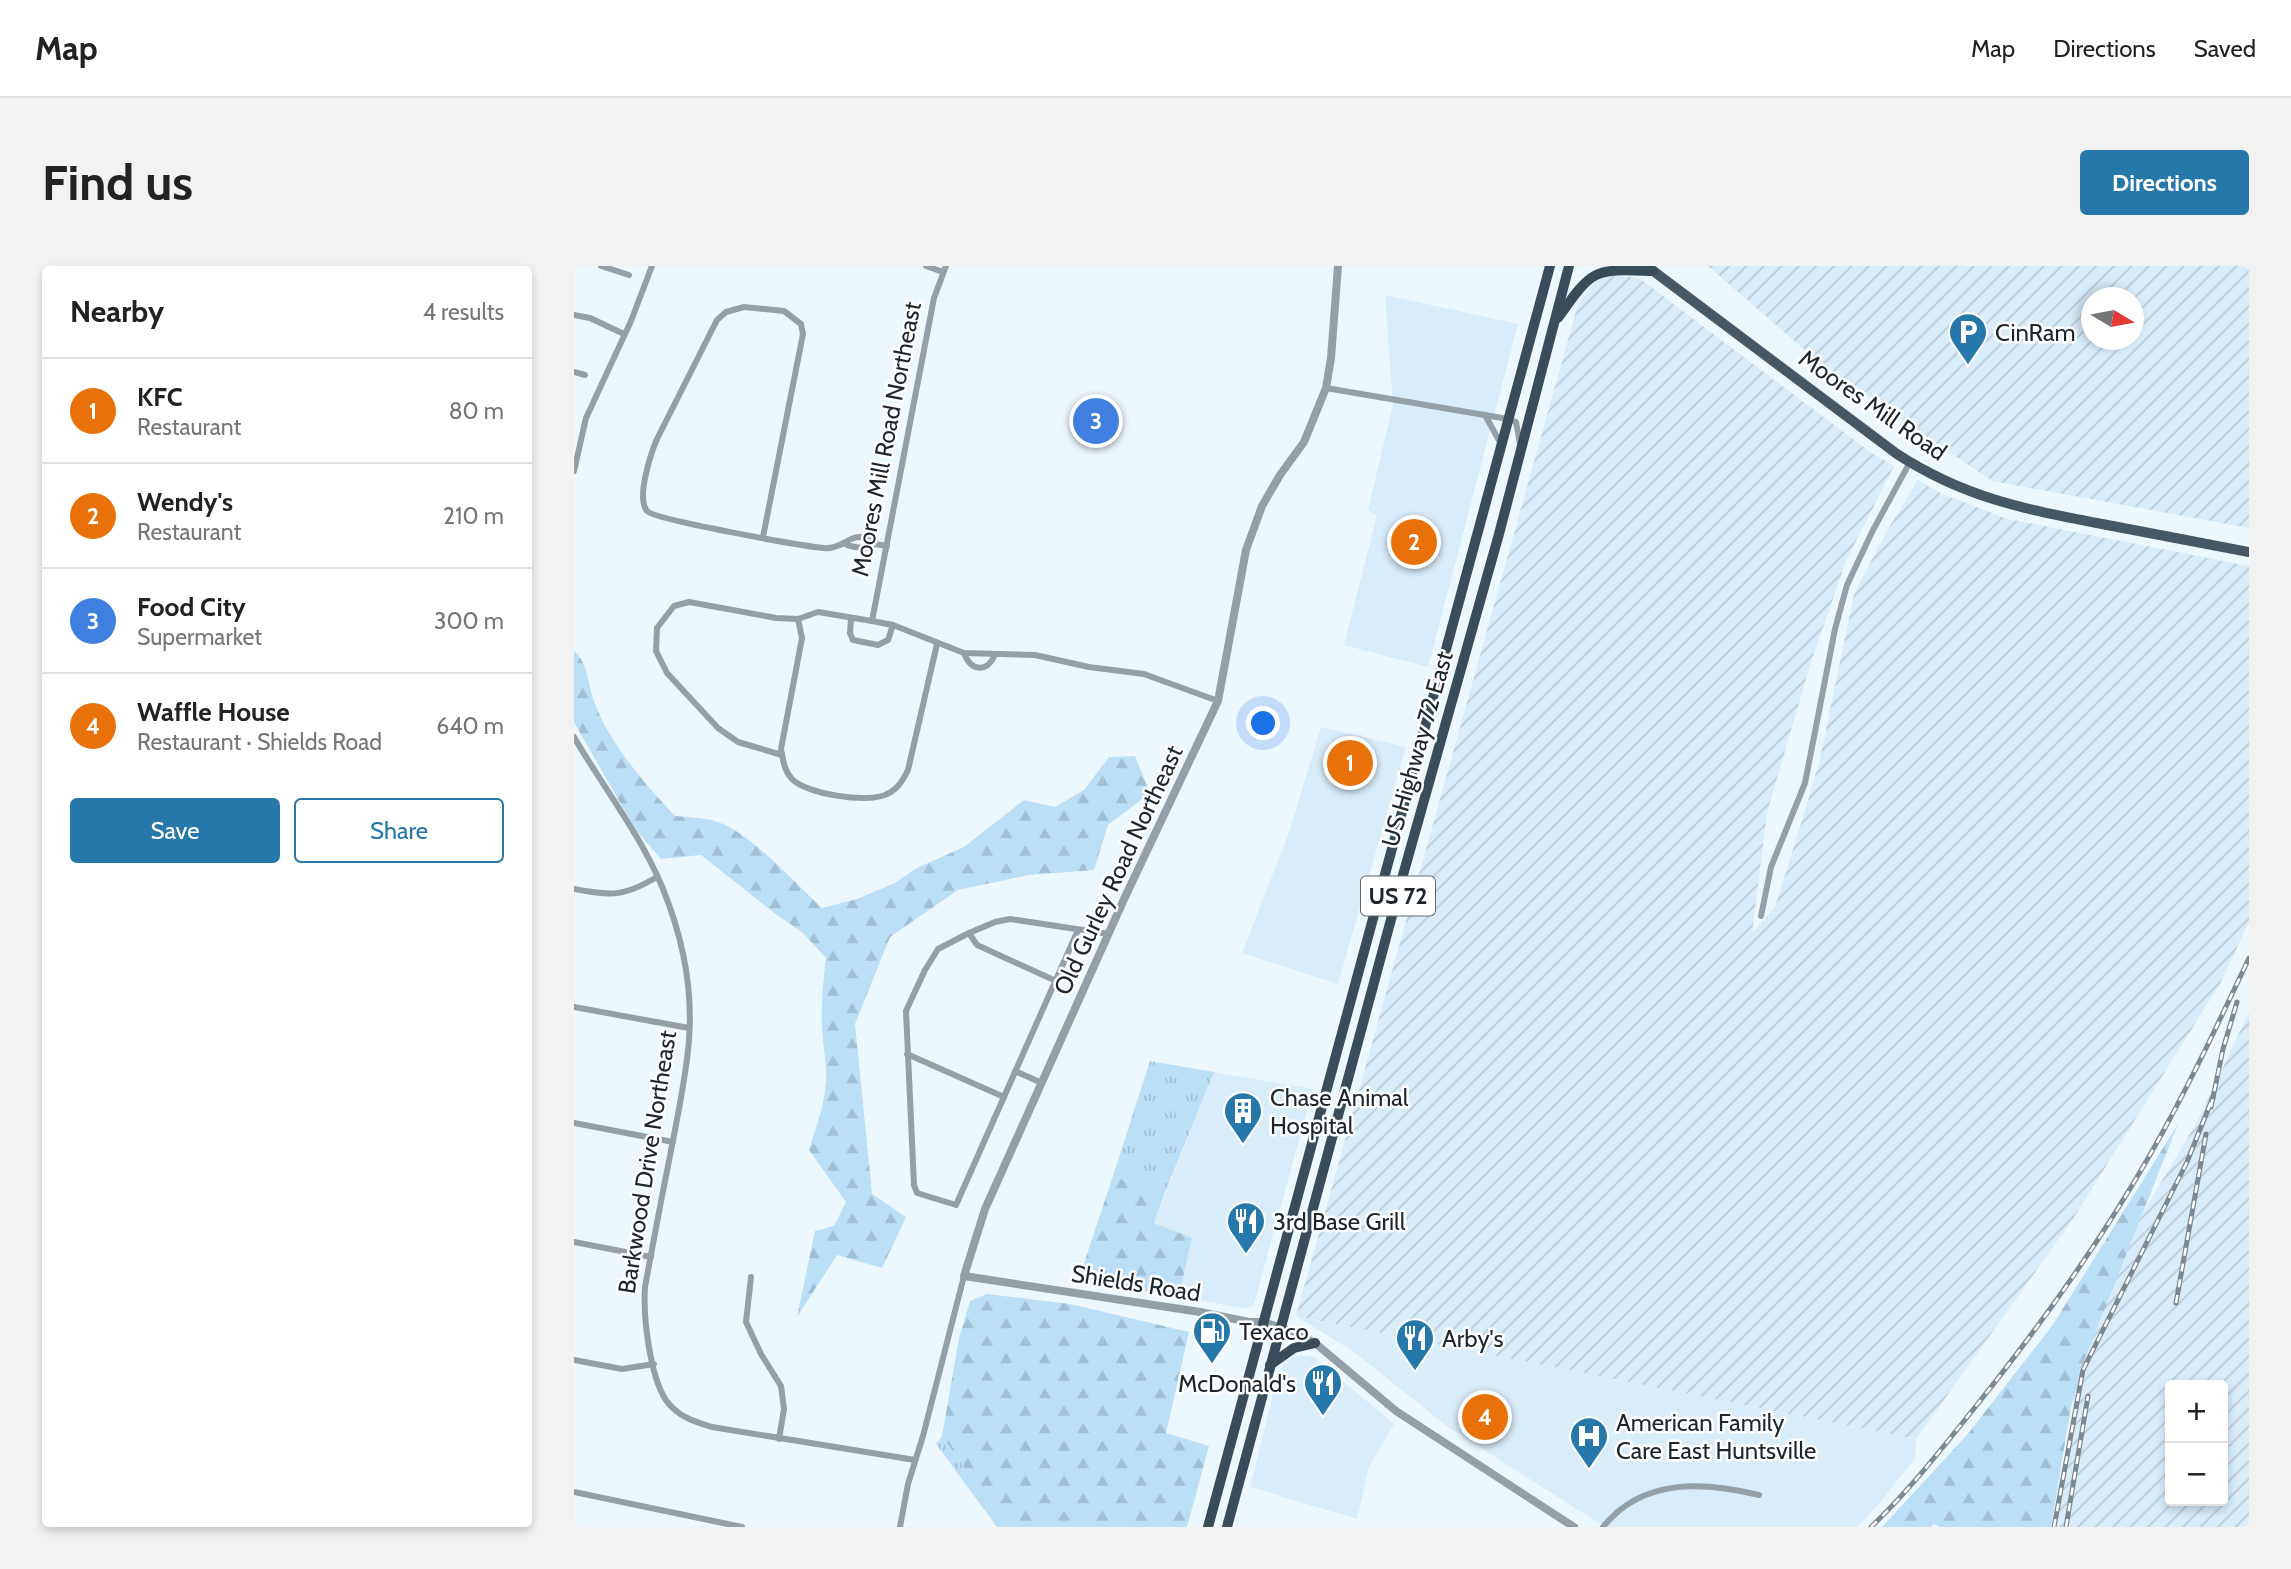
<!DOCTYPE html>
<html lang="en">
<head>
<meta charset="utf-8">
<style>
	:root { --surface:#fff; --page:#f2f2f2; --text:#222; --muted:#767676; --line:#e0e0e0; --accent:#2578a9 }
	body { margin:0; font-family:Cabin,sans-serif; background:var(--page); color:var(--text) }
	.controls { position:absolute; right:21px; bottom:21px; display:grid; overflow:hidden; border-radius:7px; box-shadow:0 4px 10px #0003 }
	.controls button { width:63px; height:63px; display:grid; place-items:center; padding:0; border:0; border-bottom:2px solid var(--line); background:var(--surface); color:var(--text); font:35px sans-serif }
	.compass { position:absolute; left:1507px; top:21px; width:63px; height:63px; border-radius:50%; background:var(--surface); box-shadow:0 4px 10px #0003; rotate:100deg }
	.you { position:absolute; left:690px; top:458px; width:24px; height:24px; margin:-18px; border:5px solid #fff; border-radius:50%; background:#1a73e8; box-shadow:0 0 0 10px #1a73e833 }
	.badge { display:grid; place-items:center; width:46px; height:46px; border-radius:50%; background:var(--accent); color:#fff; font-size:23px; font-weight:700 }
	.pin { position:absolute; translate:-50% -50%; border:4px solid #fff; box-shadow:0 2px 7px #0006 }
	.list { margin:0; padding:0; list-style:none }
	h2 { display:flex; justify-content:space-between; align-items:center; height:91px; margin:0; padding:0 28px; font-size:30px }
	h2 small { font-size:23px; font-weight:400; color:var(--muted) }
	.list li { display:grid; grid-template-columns:46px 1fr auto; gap:21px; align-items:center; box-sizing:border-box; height:105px; padding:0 28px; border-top:2px solid var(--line) }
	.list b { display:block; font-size:26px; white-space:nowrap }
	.list p { margin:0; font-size:23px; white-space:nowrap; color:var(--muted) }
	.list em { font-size:23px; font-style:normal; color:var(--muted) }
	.actions { display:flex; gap:14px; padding:21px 28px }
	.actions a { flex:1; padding:16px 0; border:2px solid var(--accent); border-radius:7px; text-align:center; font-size:24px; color:var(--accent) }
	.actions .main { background:var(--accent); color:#fff }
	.map { position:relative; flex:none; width:1675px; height:1261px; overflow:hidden; border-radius:7px }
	header { display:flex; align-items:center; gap:42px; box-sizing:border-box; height:98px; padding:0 35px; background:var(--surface); border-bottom:2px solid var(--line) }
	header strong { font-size:33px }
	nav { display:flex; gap:38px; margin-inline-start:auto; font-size:24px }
	.intro { display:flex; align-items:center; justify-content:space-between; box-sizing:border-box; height:168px; padding:0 42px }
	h1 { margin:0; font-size:49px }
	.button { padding:18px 32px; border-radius:7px; background:var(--accent); color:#fff; font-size:24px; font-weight:700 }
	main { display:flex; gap:42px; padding:0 42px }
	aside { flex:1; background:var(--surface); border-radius:7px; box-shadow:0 4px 10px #0003 }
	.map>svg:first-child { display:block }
</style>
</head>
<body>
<header>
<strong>Map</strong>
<nav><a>Map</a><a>Directions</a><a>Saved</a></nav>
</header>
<div class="intro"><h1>Find us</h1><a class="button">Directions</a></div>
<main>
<aside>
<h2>Nearby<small>4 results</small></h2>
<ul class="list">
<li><span class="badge" style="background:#e8710a">1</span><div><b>KFC</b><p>Restaurant</p></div><em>80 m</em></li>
<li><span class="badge" style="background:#e8710a">2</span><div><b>Wendy's</b><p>Restaurant</p></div><em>210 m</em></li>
<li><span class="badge" style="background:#3f7fe0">3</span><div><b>Food City</b><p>Supermarket</p></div><em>300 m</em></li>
<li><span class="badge" style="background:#e8710a">4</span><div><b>Waffle House</b><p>Restaurant · Shields Road</p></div><em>640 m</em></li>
</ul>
<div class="actions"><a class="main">Save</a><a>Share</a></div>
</aside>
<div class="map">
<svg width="1675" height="1261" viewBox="0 0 1675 1261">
	<defs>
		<pattern id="industrial-furrows" width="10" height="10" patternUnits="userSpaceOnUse" patternTransform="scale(1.75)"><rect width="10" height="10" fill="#d9ecfa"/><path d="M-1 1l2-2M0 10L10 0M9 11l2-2" fill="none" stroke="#bacad7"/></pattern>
		<pattern id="grass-tufts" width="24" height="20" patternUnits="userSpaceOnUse" patternTransform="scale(1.75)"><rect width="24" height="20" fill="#bcdff8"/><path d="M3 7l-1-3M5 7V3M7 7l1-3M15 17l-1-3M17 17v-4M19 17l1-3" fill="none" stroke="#a1bfd5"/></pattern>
		<pattern id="forest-firs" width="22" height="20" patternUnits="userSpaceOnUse" patternTransform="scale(1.75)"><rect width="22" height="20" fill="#bcdff8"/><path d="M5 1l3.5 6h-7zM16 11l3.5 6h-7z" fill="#a1bfd5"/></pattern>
	</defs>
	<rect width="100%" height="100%" fill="#edf7fe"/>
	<!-- built -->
	<g fill="#d9ecfa">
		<polygon points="811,29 944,58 854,401 770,379 803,250 794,244 819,139"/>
		<polygon points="747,461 832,481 764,718 668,687 716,564"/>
		<polygon points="640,806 739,823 680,1038 672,1043 605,1030 618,972 580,957"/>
		<polygon points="722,1050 1342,1173 1341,1192 1305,1238 1283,1261 1031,1261 874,1161 780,1086"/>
		<polygon points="727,1089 740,1091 820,1158 795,1201 783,1253 676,1221 705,1105 715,1093"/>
	</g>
	<!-- industrial -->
	<g fill="url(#industrial-furrows)" fill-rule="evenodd">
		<path d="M 1134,0 L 1675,0 L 1675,262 L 1418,215 L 1249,100 ZM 1518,32 L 1560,32 L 1560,74 L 1518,74 Z"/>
		<polygon points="1027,8 1065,12 1296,186 1320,200 1272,295 1236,399 1193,547 1178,667 1201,641 1233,538 1246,493 1280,328 1314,263 1344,214 1368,228 1434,253 1675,300 1675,656 1647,716 1499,953 1342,1173 722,1050 1004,38"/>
		<path d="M 1675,746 L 1675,1261 L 1481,1261 L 1503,1136 L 1454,1127 L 1520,1029 L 1623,856 ZM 1596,1119 L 1649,1119 L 1649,1235 L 1596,1235 Z"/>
	</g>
	<!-- grass -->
	<g fill="url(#grass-tufts)">
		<polygon points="576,795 640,806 590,929 539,910"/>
		<polygon points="368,1170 433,1261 423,1261 362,1178"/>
	</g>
	<!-- forest -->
	<g fill="url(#forest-firs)">
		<path d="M 0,385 C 14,396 14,419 20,435 C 35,477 70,517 101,550 C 117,551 135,552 149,558 C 181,572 222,618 248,642 L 283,633 L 321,617 L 343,602 L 390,581 L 450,534 L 481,541 L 510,524 L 535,491 L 561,490 L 576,527 L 534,559 L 520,604 L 455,609 L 384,624 L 316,671 L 281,758 L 298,928 L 332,951 L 308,1002 L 263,989 L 223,1051 L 241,965 L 260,960 L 272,936 L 235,884 C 242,862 250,840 252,816 C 253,797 249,781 248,762 C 247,739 249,716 252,692 L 229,667 L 199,646 L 127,589 L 87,593 L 61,563 L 0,456 Z"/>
		<polygon points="1604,858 1512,1090 1497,1141 1477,1261 1366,1261 1360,1258 1357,1261 1308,1261 1393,1169 1478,1060"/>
		<polygon points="539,910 590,929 580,957 618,972 605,1030 504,1015"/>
		<polygon points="413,1028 496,1038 615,1066 592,1167 635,1180 613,1261 433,1261 368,1170 385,1072 396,1035"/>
	</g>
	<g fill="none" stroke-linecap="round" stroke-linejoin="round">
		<!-- minor -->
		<g stroke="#949fa6" stroke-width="6">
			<polyline points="27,0 55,9"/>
			<polyline points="352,0 369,6"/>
			<polyline points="0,49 16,52 50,68"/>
			<polyline points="0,106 11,109"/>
			<polyline points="752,122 934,153 942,156 946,178"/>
			<polyline points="911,149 927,178"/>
			<polyline points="0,205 12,152 57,55 78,0"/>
			<path d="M 189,271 L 229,68 L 227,58 L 210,45 L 170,41 L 152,46 L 143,54 L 83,173 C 77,187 62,232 73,245 C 81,254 229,280 250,282 C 257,283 264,280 270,277"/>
			<path d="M 301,278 C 295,284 277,282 270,277 C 279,271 285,270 296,271 L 301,278 L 313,280"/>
			<polyline points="277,352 276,367 279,374 304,379 314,374 319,359"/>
			<path d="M 224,353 L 228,372 L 207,483 C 209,493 210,505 218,513 C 232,528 295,538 313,528 C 324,523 329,514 334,504 L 363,378"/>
			<polyline points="298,355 360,32 372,0"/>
			<path d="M 390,387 C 397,406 414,407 421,388"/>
			<path d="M 0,471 C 29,521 67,569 89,623 C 108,670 119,723 115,774 C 112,813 103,852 96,890 C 87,934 79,978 71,1021 C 69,1050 76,1116 95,1138 C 107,1152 122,1156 138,1161 L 341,1194"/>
			<polyline points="208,489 164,476 144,462 93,407 82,385 83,362 100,340 115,336 202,352 224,353 244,346 298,355 319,359 390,387 461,389 515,401 570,408 644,435"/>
			<path d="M 0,623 C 38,630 49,631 83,611"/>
			<polyline points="1187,650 1197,601 1231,517 1261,363 1273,319 1298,266 1336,196"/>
			<polyline points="504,664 382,939 343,927 340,919 332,745 351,704 364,683 395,667 421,656 436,653 535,668"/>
			<polyline points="395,667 403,679 482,715"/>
			<polyline points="0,741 115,762"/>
			<polyline points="333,788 430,831"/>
			<polyline points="441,805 468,817"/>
			<polyline points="0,857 99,876"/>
			<polyline points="0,976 77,991"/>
			<polyline points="177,1011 172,1056 187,1088 207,1120 210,1143 205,1173"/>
			<polyline points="0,1094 48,1103 80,1098"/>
			<polyline points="0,1226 168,1261"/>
			<polyline points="326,1261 334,1218 349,1170 390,1010"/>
			<path d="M 1029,1261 C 1069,1211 1131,1216 1185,1229"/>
		</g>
		<!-- tertiary -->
		<polyline stroke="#949fa6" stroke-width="8" points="764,0 757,92 752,122 730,176 706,209 688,240 672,284 644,435 551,631 411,943 390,1010 626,1046 675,1056 689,1056 717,1065 741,1077 822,1145 1000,1261"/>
		<!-- primary -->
		<path stroke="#465865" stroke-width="10" d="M 1074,1 L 1323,188 C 1391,232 1450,243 1528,258 C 1577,267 1626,277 1675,286"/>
		<!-- trunk -->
		<g stroke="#384c5a" stroke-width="10">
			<path d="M 984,52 C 1019,2 1019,3 1079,5"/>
			<polyline points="696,1099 720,1082 741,1077"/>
			<polyline points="634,1261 976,0"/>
			<polyline points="653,1261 829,609 925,268 995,0"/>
		</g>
		<defs>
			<g id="rail">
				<polyline points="1637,841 1649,783 1663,736"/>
				<polyline points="1602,1037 1632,868"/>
				<path d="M 1297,1261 C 1335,1225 1369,1181 1402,1140 C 1466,1060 1526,977 1577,887 C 1613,824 1644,758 1675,692"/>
				<polyline points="1480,1261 1509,1104 1613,896 1639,831"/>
				<polyline points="1492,1261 1514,1130"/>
			</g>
		</defs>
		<!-- rail casing -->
		<use href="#rail" stroke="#7e888f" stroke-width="5"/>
		<!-- rail -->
		<use href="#rail" stroke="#fff" stroke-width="2.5" stroke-dasharray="8" stroke-linecap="butt"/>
	</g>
	<!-- icons -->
	<defs>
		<symbol id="parking-pin" viewBox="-11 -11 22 30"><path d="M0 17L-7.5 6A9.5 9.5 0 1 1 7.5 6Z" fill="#2578a9" stroke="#fff"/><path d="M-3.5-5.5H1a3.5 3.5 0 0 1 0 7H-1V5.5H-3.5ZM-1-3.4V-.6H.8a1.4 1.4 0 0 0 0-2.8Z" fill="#fff"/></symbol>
		<symbol id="building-pin" viewBox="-11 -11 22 30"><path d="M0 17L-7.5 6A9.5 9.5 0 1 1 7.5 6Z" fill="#2578a9" stroke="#fff"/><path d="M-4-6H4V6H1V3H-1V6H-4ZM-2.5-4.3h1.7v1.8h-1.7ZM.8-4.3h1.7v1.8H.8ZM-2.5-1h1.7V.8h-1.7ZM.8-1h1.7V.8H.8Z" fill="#fff"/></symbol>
		<symbol id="restaurant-pin" viewBox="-11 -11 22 30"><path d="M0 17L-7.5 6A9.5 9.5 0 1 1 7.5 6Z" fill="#2578a9" stroke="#fff"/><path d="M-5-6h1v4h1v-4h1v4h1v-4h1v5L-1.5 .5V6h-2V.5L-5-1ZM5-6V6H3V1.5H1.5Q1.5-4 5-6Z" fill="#fff"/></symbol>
		<symbol id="fuel-pin" viewBox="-11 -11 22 30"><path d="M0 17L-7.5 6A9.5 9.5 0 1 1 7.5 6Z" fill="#2578a9" stroke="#fff"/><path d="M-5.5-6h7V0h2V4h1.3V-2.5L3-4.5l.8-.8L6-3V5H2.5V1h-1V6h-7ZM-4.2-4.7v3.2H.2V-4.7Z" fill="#fff"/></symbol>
		<symbol id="hospital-pin" viewBox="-11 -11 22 30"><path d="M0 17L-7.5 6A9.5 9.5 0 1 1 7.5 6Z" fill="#2578a9" stroke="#fff"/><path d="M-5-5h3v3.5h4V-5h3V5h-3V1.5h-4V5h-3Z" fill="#fff"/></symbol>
	</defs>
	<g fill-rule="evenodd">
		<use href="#parking-pin" x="1372" y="44" width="44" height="60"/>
		<use href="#building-pin" x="647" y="823" width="44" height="60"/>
		<use href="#restaurant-pin" x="650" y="933" width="44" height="60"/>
		<use href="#fuel-pin" x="616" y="1043" width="44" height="60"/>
		<use href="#restaurant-pin" x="819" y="1050" width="44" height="60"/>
		<use href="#restaurant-pin" x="727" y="1095" width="44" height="60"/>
		<use href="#hospital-pin" x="993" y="1148" width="44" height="60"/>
	</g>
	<g text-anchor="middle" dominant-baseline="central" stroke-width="5" stroke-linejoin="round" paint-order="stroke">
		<!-- shield labels -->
		<rect fill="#fff" stroke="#61676c" stroke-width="2" x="787" y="610.5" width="74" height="39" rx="5"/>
		<g font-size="23" font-weight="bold" fill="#1d262d">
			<text x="824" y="630">US 72</text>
		</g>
		<!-- poi labels -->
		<g font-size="24" fill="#1d262d" stroke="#fff" text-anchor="start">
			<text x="1421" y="66">CinRam</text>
			<text x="696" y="831">Chase Animal<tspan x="696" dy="28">Hospital</tspan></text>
			<text x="699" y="955">3rd Base Grill</text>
			<text x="665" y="1065">Texaco</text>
			<text x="868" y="1072">Arby's</text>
			<text x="722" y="1117" text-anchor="end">McDonald's</text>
			<text x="1042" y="1156">American Family<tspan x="1042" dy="28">Care East Huntsville</tspan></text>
		</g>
		<!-- street labels -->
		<g font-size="24" fill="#1d262d" stroke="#fff">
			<text transform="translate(1299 139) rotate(35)">Moores Mill Road</text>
			<text transform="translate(312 173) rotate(-79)">Moores Mill Road Northeast</text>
			<text transform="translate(843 483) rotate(-74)">US Highway 72 East</text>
			<text transform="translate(544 604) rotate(-65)">Old Gurley Road Northeast</text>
			<text transform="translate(73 896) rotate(-81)">Barkwood Drive Northeast</text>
			<text transform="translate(562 1017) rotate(9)">Shields Road</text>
		</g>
	</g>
</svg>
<div class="controls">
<button>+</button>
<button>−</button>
</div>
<svg class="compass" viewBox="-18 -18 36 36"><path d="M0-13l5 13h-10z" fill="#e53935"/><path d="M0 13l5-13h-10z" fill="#767676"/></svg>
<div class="you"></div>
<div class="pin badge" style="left:776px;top:497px;background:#e8710a">1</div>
<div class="pin badge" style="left:840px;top:276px;background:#e8710a">2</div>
<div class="pin badge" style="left:522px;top:155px;background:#3f7fe0">3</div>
<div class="pin badge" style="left:911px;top:1151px;background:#e8710a">4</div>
</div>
</main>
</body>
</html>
